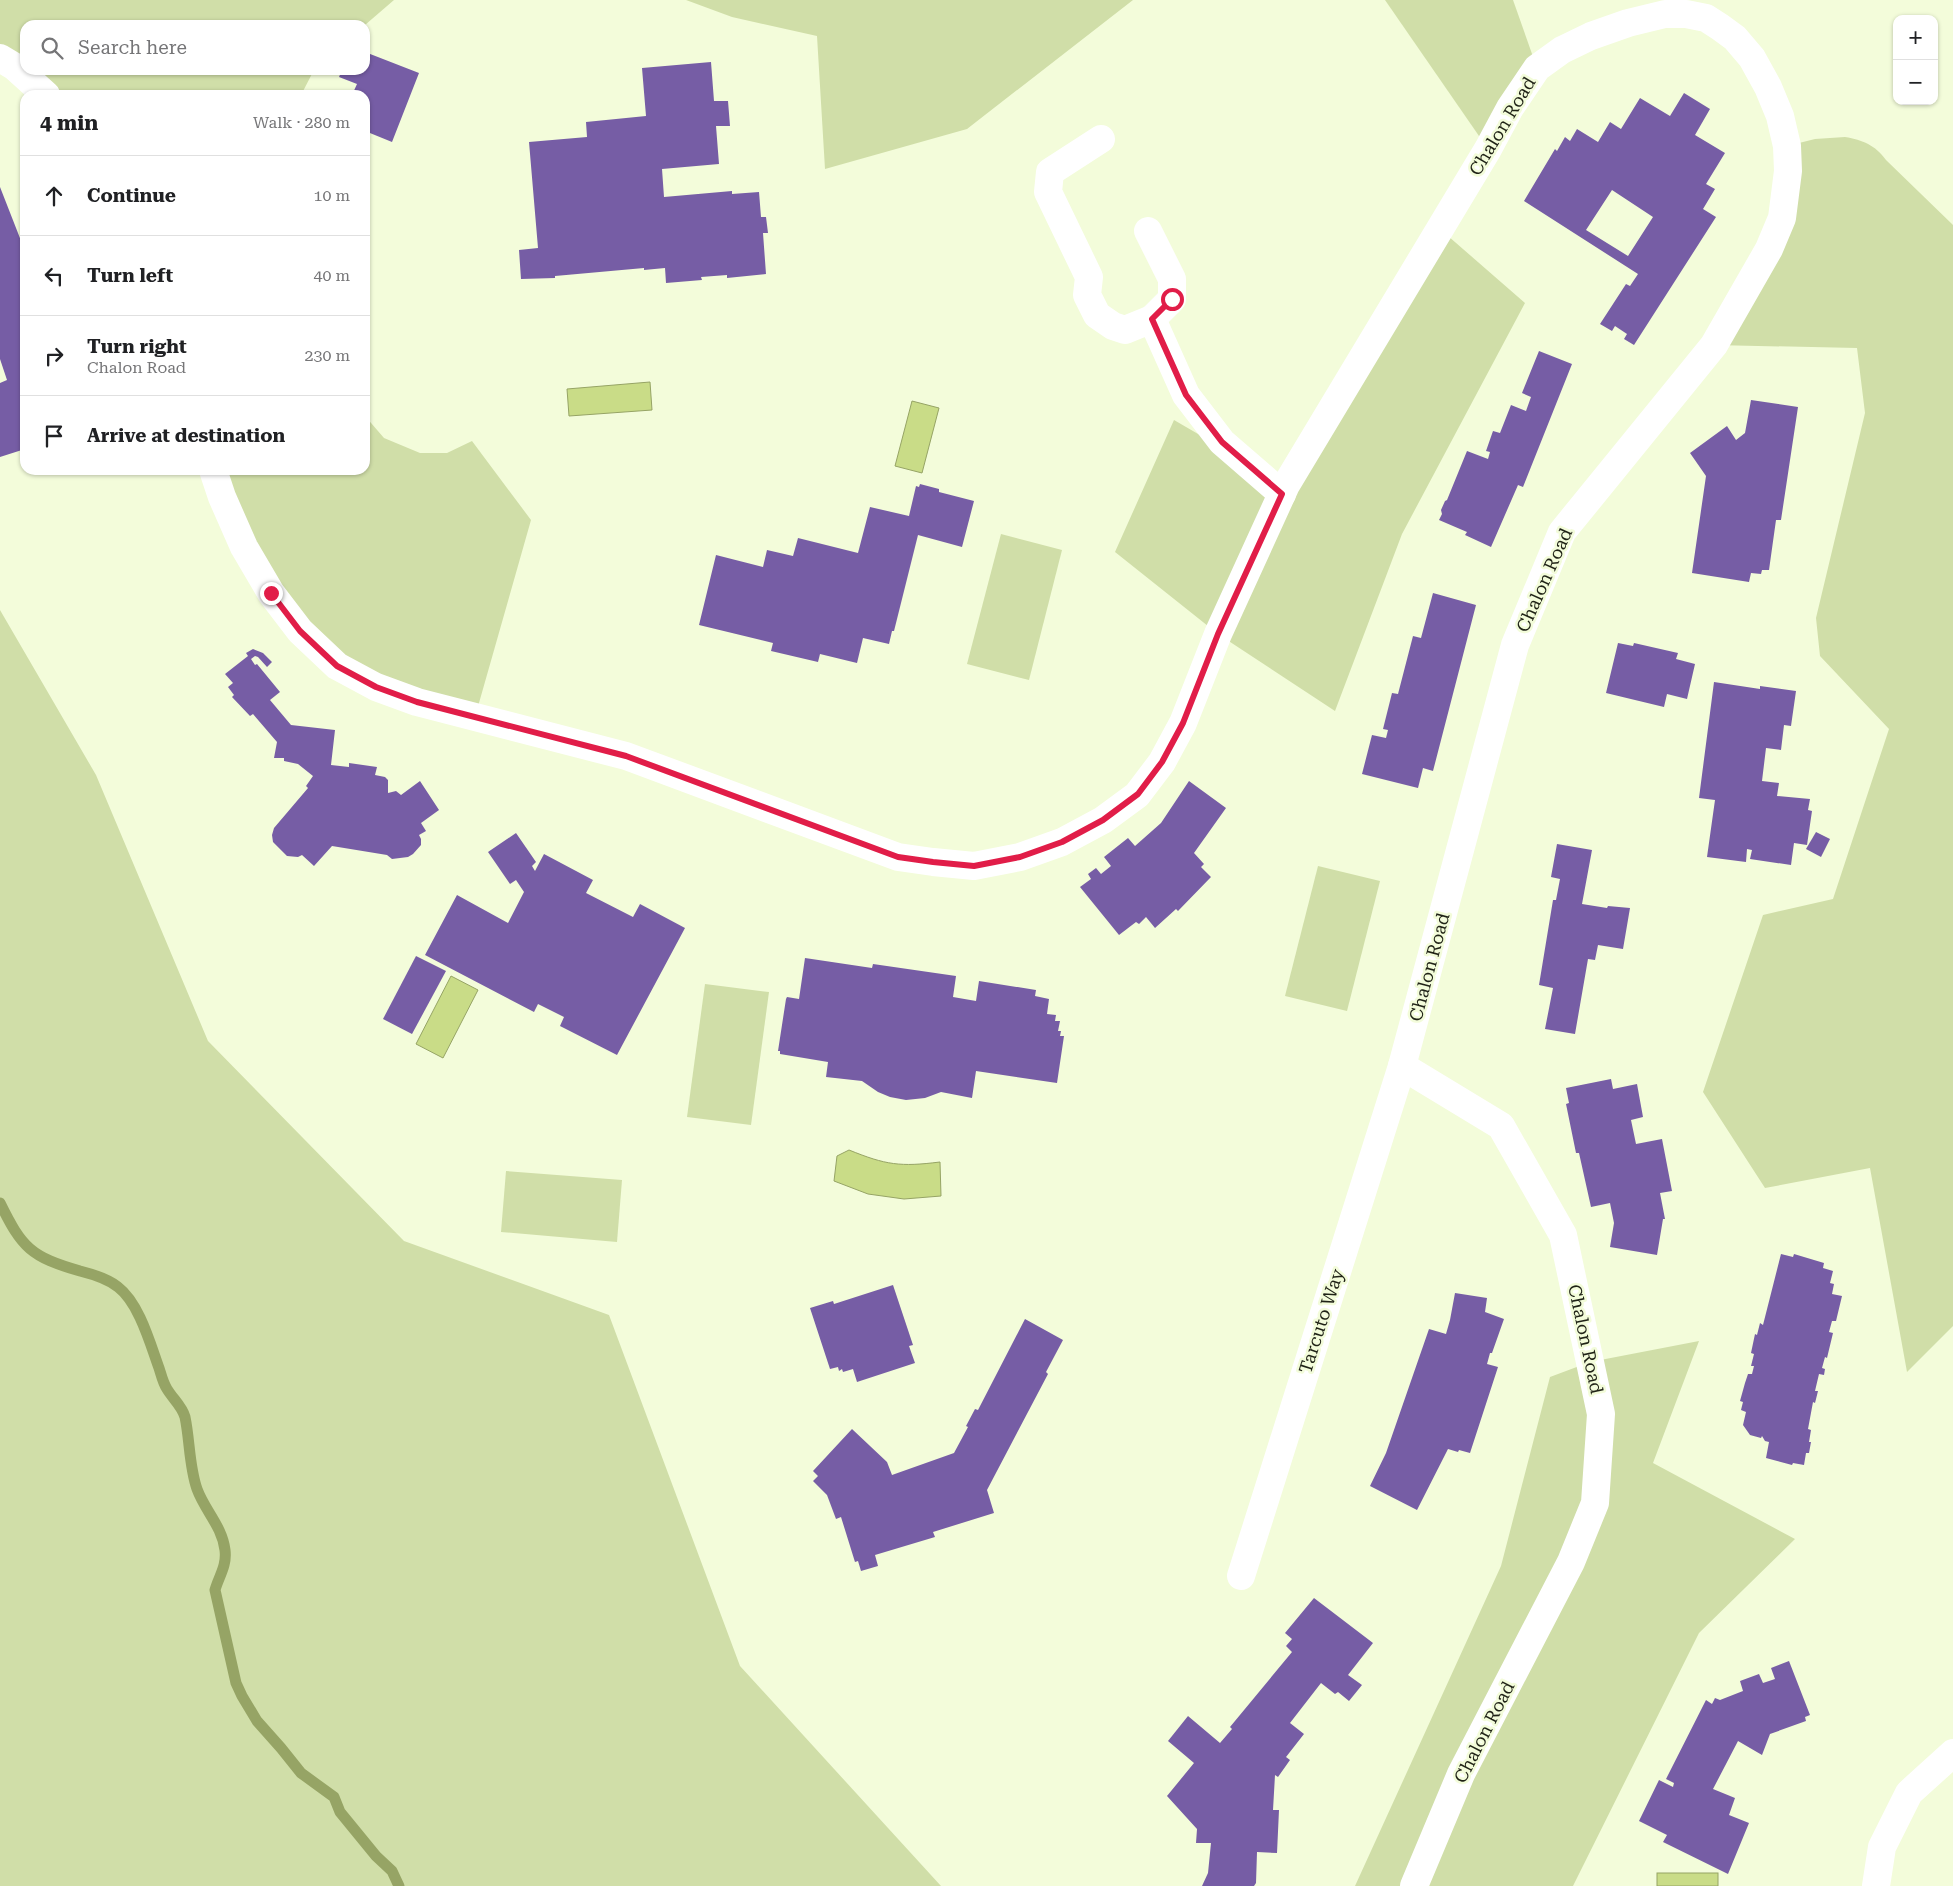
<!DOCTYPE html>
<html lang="en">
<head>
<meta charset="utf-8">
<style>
	:root { --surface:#fff; --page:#f2f2f2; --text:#202124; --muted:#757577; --line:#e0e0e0 }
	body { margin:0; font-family:"Roboto Serif",serif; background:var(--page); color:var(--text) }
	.controls { position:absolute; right:15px; top:15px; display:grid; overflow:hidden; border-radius:10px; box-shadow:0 1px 4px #0004 }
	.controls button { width:45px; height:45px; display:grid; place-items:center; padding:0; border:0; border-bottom:1px solid var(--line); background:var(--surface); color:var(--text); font:25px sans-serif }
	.stop { position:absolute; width:15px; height:15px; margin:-11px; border:4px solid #e11d48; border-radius:50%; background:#fff }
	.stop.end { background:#e11d48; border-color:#fff; box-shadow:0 1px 5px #0008 }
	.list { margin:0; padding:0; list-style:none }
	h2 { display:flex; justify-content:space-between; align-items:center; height:65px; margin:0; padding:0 20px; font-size:21px }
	h2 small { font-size:16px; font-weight:400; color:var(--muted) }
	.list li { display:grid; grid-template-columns:32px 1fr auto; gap:15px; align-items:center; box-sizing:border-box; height:80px; padding:0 20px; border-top:1px solid var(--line) }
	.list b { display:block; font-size:19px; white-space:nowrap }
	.list p { margin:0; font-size:16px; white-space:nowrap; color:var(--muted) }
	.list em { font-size:16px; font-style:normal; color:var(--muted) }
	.icon { flex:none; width:28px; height:28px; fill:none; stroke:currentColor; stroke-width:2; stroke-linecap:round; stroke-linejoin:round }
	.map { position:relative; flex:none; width:1953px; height:1886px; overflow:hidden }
	.search { position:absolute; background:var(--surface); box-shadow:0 1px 4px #0004; left:20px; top:20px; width:350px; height:55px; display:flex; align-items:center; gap:12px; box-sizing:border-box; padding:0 18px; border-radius:15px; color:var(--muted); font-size:19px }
	.panel { position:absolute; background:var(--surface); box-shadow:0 1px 4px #0004; left:20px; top:90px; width:350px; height:385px; border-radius:15px }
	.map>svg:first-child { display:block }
</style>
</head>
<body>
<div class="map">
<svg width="1953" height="1886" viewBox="0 0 1953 1886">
	<rect width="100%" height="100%" fill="#f3fcda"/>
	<!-- green -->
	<g fill="#d0dea8">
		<polygon points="0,0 394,0 365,25 25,25 25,70 314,70 301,95 46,95 0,58"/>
		<polygon points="686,0 1133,0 967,129 825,169 817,36 732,17"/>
		<polygon points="1385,0 1513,0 1537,68 1488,149"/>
		<path d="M 1845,137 C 1863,140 1875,145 1886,160 L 1953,225 L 1953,1326 L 1907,1372 L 1870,1168 L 1765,1188 L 1703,1092 L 1763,915 L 1833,899 L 1889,729 L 1820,656 L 1816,618 L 1865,413 L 1857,348 L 1714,345 L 1769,249 L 1787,146 L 1815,139 Z"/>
		<polygon points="1440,229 1525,303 1402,534 1335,711 1218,634 1115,552 1174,420 1286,485"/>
		<polygon points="365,416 384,438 420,453 447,453 472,441 531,520 475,717 417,702 300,631 213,470 365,470"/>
		<polygon points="1001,534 1062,550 1029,680 967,664"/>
		<polygon points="0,610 96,775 208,1041 404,1241 609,1315 740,1666 941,1886 0,1886"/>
		<polygon points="1318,866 1380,881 1347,1011 1285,996"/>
		<polygon points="705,984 769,992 751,1125 687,1117"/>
		<polygon points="506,1171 622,1180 617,1242 501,1232"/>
		<polygon points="1699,1341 1653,1463 1795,1539 1699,1633 1573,1886 1355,1886 1501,1566 1550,1377 1590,1362"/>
	</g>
	<!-- water -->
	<g fill="#c9dc87" stroke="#96a465">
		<polygon points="650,382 652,410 569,416 567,389"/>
		<polygon points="912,401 939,408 922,473 895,466"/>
		<polygon points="451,976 478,990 443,1058 416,1044"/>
		<path d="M 849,1150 C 886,1165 900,1167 940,1162 L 941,1196 L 904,1199 L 868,1194 L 834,1181 L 837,1156 Z"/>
		<rect x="1657" y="1873" width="61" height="13"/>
	</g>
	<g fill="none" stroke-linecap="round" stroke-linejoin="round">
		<!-- stream -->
		<path stroke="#96a465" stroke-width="11" d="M 0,1203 C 22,1248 31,1257 80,1271 C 92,1274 108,1279 118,1287 C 139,1303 150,1343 159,1368 C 161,1374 163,1383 167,1389 C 173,1399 182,1406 185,1417 C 190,1441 189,1466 197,1489 C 205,1511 222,1526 225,1550 C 227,1566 219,1576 215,1590 L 236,1683 L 242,1696 L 257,1721 L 281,1748 L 301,1773 L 334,1797 L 340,1812 L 376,1856 L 392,1871 L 399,1886"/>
	</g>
	<!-- building -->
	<g fill="#765da5" fill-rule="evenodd">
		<polygon points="365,52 419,73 392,142 365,131 365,95 352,95 357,84 339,77 342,70 365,70"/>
		<polygon points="711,62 714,101 728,101 730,126 716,126 719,164 662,169 664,197 732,191 732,194 759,192 761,217 766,217 768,233 763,233 766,274 727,278 727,275 701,277 702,280 666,283 665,268 644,270 644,268 555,276 555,278 521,279 519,250 538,248 529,142 587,137 586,122 646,116 642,68"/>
		<path d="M 1684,93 L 1710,109 L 1695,135 L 1725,153 L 1706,184 L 1715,189 L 1703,209 L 1716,217 L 1634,345 L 1624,339 L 1627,334 L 1615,326 L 1612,331 L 1600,324 L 1626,284 L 1630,286 L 1638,274 L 1524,201 L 1555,149 L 1557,151 L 1565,137 L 1570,141 L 1577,129 L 1598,142 L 1610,122 L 1621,129 L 1640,98 L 1670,116 ZM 1612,190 L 1653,217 L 1628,256 L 1586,230 Z"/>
		<polygon points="0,187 25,251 25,449 0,457 0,383 7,380 0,359"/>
		<polygon points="1539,351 1572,364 1523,487 1518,485 1491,547 1465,535 1467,532 1439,520 1442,514 1441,510 1445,501 1447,500 1467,451 1488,459 1490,452 1486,451 1493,431 1500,433 1511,405 1526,411 1531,397 1522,393"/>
		<polygon points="1751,400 1798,407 1781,520 1776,520 1769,570 1762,570 1761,574 1751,573 1749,582 1692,573 1706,476 1690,453 1727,426 1736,440 1745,433"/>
		<polygon points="920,484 939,489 939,492 974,501 962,547 918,535 894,631 892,631 889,644 863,638 857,663 820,654 818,662 771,651 773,643 699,625 716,555 763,567 767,550 793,556 798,538 858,553 870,507 909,516 916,486 919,487"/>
		<polygon points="1433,593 1476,605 1433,771 1423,768 1418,788 1362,774 1372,735 1386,738 1388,730 1383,729 1392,693 1398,694 1413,636 1421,638"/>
		<polygon points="1618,643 1633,646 1634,643 1678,653 1676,659 1695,664 1687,699 1667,694 1664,707 1606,693"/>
		<polygon points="253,649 263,653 272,662 267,667 258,657 255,656 251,659 255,665 257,664 280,692 270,700 291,725 335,730 331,765 349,767 349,763 377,767 375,775 385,777 388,780 388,793 396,791 401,795 420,781 439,810 421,823 426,831 419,835 421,839 421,845 413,854 408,857 392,859 387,855 332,846 314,866 302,855 298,857 287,856 273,842 272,835 274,828 308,788 306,786 313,776 298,764 284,761 284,758 274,758 277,742 253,714 250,716 232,697 234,695 228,687 233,683 225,674 248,656 246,653"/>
		<polygon points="1714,682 1760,689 1760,686 1796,691 1791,726 1784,725 1781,750 1766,748 1762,781 1779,783 1777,796 1810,799 1808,810 1812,811 1807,845 1794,843 1791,865 1750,859 1752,850 1747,849 1746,862 1707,857 1715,800 1699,798"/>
		<polygon points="1189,781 1226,808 1194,853 1204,864 1201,867 1211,877 1178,911 1176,909 1155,928 1146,917 1139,924 1136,922 1119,935 1080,887 1091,879 1088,874 1096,868 1101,874 1111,866 1104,857 1128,838 1135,846 1161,823"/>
		<polygon points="1816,832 1830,839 1821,857 1806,849"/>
		<polygon points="516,833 536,862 532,866 535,871 544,854 593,880 586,893 633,917 640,904 685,928 617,1055 560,1026 564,1017 538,1004 534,1012 425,955 457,895 508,923 524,892 516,880 510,884 488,852"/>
		<polygon points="1557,844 1592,850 1582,904 1607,908 1608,906 1630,908 1623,949 1598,945 1595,960 1588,959 1575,1034 1545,1029 1553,988 1539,985 1553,900 1556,900 1560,879 1551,877"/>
		<polygon points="416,956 446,971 412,1034 383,1019"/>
		<polygon points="805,958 872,968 873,964 956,976 953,997 976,1001 979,981 1036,990 1035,996 1049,999 1047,1014 1056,1015 1055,1021 1060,1021 1058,1031 1061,1031 1060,1036 1064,1036 1057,1083 976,1071 972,1098 941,1092 925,1098 906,1100 890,1097 878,1092 862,1081 826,1077 828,1062 780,1054 780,1051 778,1051 786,999 787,997 799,999"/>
		<polygon points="1611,1079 1613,1089 1637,1084 1643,1117 1631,1120 1636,1144 1662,1139 1672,1191 1660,1193 1665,1219 1663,1219 1657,1255 1610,1247 1614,1223 1610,1203 1591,1207 1579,1153 1576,1153 1566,1104 1569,1103 1566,1088"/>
		<polygon points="1781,1254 1793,1257 1794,1254 1824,1263 1823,1268 1833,1271 1830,1283 1834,1284 1832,1294 1842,1296 1836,1321 1832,1321 1829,1332 1833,1333 1827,1358 1825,1357 1822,1368 1825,1369 1824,1375 1819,1374 1815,1391 1818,1391 1815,1403 1813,1402 1808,1429 1811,1430 1809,1442 1811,1442 1809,1453 1806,1453 1804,1465 1793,1463 1792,1465 1766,1458 1769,1442 1765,1441 1762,1436 1761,1438 1750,1435 1743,1425 1746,1412 1741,1410 1743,1402 1740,1401 1745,1383 1748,1374 1752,1374 1754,1366 1751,1366 1754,1354 1751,1353 1755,1334 1757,1335 1760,1323 1763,1325"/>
		<polygon points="893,1285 913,1345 909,1346 915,1363 857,1382 853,1369 843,1372 842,1369 839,1371 838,1367 830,1369 810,1308 833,1301 834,1304"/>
		<polygon points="1455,1293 1487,1298 1485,1312 1504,1319 1492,1353 1490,1353 1487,1364 1498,1367 1470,1453 1459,1450 1458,1452 1448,1449 1417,1510 1370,1486 1386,1453 1429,1329 1446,1334 1450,1320"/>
		<polygon points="1025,1319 1063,1340 1046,1372 1048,1374 987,1490 994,1513 933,1532 935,1537 875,1555 878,1566 861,1571 858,1561 855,1562 841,1517 836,1519 827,1495 813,1481 818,1476 813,1471 852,1429 887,1462 892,1475 954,1453 968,1427 966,1426 975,1409 978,1410"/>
		<polygon points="1314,1598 1373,1643 1348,1675 1362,1685 1349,1701 1338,1692 1335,1694 1321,1683 1290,1723 1304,1734 1286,1757 1290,1760 1278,1777 1275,1775 1273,1810 1279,1810 1277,1853 1257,1852 1256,1883 1254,1886 1202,1886 1208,1873 1211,1843 1196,1843 1197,1829 1167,1796 1194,1763 1168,1741 1188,1716 1220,1743 1232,1729 1230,1727 1292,1652 1286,1646 1292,1639 1285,1633"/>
		<polygon points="1789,1661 1810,1715 1805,1717 1806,1721 1770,1734 1762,1755 1738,1741 1713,1789 1735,1798 1729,1815 1749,1823 1728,1874 1663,1842 1667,1835 1639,1821 1659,1780 1673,1787 1674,1783 1666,1779 1706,1700 1712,1704 1715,1698 1720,1700 1743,1691 1740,1681 1759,1674 1763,1683 1775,1679 1771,1668"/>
	</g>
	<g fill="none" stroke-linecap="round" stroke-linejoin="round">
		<!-- minor -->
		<g stroke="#fff" stroke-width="28">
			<polyline points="0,58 15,67 46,95"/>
			<polyline points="1101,139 1050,172 1048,192 1089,277 1087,295 1097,315 1113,326 1125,330 1152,319 1186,395 1222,442 1282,494"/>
			<polyline points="1148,231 1172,279 1172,299 1152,319"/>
			<polyline points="213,470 222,497 244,547 271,593 300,631 337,666 376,687 417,702 626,756 898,857 933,862 974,866 1020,857 1062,842 1103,820 1137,795 1162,762 1183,723 1218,634 1286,485 1488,149 1510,108 1537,68 1562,50 1591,36 1628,23 1665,14 1686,14 1706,18 1720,27 1735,38 1752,58 1768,87 1780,116 1787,146 1788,171 1782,218 1769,249 1714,345 1562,532 1515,645 1402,1066 1501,1126 1563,1235 1601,1414 1595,1503 1571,1562 1461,1774 1414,1886"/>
			<polyline points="1241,1576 1402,1066"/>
			<polyline points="1876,1886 1882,1847 1909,1793 1953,1753"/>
		</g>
	</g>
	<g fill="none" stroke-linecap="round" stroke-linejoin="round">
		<!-- route -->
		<polyline stroke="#e11d48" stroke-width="6" points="271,593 300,631 337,666 376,687 417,702 626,756 898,857 933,862 974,866 1020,857 1062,842 1103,820 1138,794 1162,762 1183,723 1218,634 1282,494 1222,442 1186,395 1152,319 1172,299"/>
	</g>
	<g text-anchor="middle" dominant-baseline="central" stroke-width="5" stroke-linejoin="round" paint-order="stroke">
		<!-- street labels -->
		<g font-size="18" fill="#1f2216" stroke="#f3fcda">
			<text transform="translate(1502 126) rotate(-59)">Chalon Road</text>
			<text transform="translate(1544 580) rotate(-66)">Chalon Road</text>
			<text transform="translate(1429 967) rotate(-75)">Chalon Road</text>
			<text transform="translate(1321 1321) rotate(-72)">Tarcuto Way</text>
			<text transform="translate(1586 1339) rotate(78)">Chalon Road</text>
			<text transform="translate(1484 1732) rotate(-63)">Chalon Road</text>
		</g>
	</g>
</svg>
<div class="controls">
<button>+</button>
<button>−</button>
</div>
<div class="stop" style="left:1172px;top:299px"></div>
<div class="stop end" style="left:271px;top:593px"></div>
<div class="search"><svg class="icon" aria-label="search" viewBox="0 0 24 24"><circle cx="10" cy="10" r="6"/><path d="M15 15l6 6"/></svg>Search here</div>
<section class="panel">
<h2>4 min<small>Walk · 280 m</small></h2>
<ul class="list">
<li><svg class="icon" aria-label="ahead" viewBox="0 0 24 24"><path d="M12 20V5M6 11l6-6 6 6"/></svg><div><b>Continue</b></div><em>10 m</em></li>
<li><svg class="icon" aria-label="left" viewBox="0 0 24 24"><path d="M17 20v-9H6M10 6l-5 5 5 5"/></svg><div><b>Turn left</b></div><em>40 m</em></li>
<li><svg class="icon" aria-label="right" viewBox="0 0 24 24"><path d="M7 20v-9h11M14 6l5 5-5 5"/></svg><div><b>Turn right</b><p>Chalon Road</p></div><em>230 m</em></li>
<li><svg class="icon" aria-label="arrive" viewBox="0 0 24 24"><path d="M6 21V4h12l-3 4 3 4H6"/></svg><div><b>Arrive at destination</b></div></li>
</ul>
</section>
</div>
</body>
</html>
